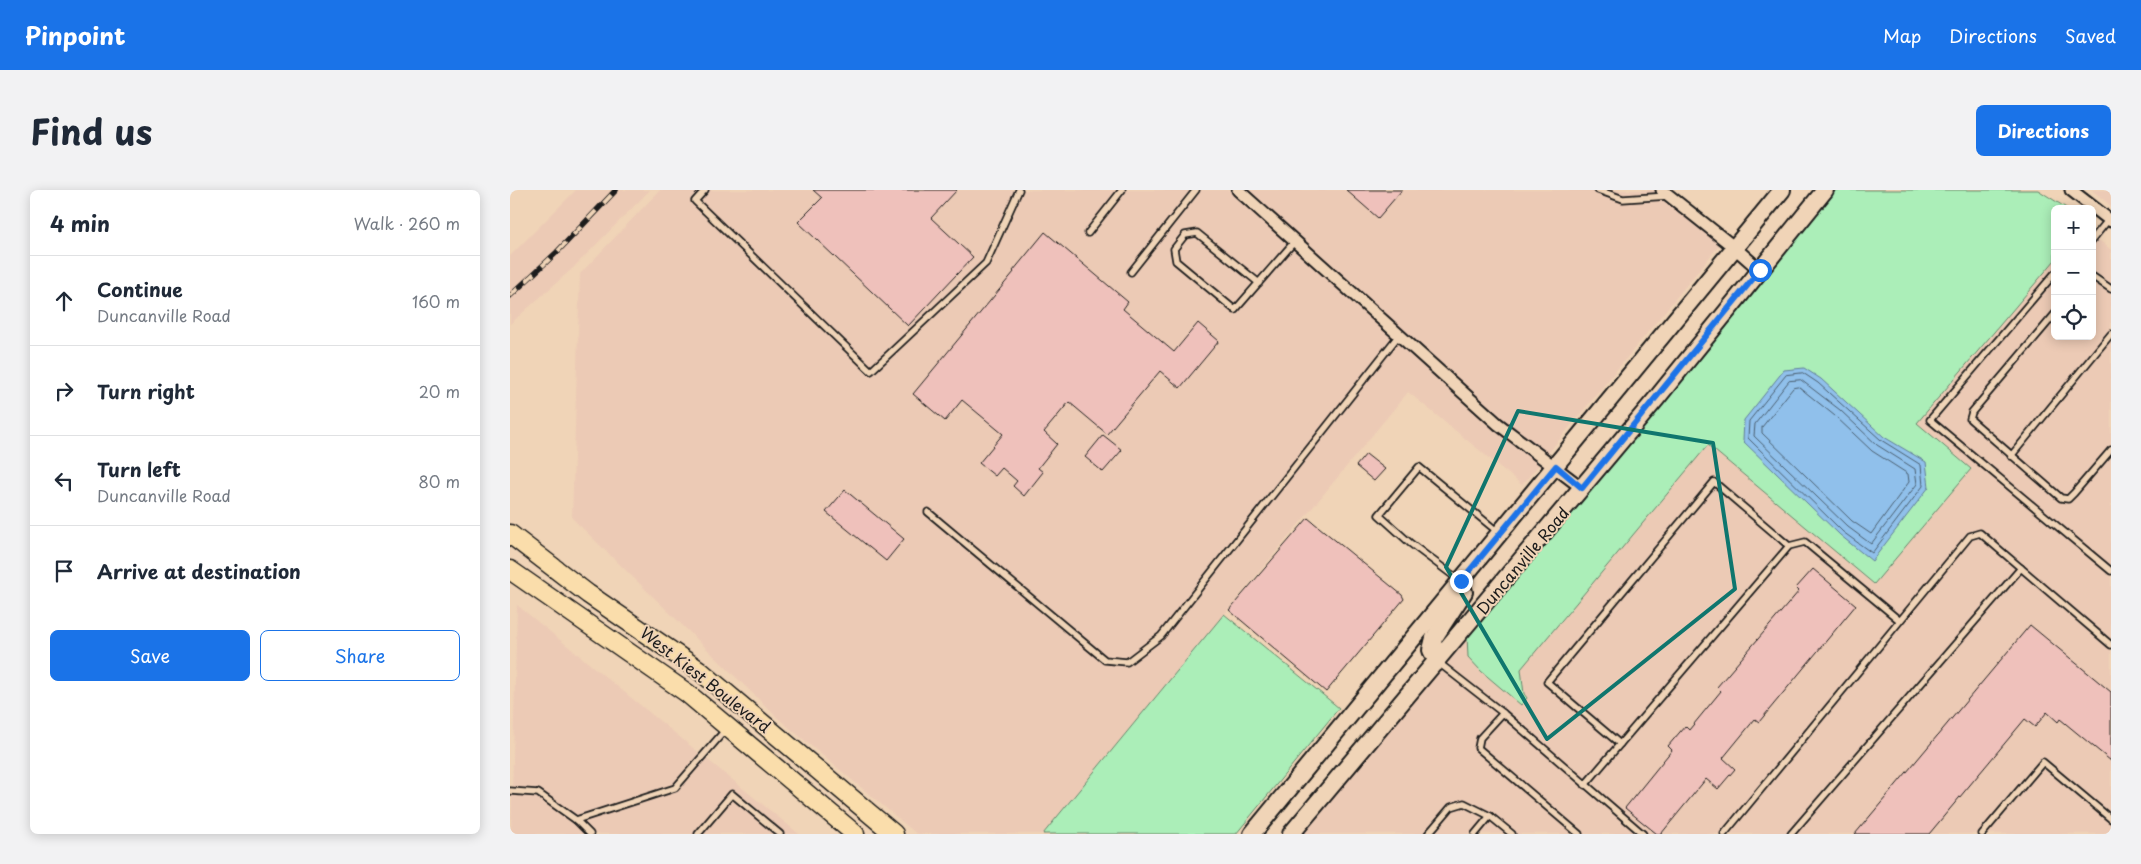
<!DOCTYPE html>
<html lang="en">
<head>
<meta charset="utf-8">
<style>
	:root { --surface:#fff; --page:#f2f2f3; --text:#1f2937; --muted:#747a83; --line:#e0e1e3; --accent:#1a73e8 }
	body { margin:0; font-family:"Playpen Sans",sans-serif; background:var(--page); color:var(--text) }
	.controls { position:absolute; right:15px; top:15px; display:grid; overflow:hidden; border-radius:8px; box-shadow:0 2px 12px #0003 }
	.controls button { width:45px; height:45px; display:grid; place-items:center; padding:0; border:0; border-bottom:1px solid var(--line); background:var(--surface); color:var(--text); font:25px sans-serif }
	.stop { position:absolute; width:15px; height:15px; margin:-11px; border:4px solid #1a73e8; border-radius:50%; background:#fff }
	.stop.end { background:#1a73e8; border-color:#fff; box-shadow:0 1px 5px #0008 }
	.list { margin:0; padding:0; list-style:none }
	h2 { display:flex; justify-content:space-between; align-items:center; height:65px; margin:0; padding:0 20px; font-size:21px }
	h2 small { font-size:16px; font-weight:400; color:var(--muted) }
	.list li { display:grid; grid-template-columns:32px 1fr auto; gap:15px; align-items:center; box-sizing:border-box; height:90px; padding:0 20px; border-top:1px solid var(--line) }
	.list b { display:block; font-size:19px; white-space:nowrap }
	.list p { margin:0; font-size:16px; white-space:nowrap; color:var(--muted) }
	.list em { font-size:16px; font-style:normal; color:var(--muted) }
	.actions { display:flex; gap:10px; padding:15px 20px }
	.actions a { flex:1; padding:11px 0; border:1px solid var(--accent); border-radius:8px; text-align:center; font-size:18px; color:var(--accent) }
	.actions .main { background:var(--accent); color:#fff }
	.icon { flex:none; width:28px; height:28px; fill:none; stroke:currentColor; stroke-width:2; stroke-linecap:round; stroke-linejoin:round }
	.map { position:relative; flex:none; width:1601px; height:644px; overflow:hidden; border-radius:8px }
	header { display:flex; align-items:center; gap:30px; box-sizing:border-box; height:70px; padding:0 25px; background:var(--accent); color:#fff }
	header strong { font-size:24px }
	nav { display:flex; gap:28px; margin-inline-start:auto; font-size:18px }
	.intro { display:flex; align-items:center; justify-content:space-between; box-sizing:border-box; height:120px; padding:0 30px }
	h1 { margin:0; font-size:35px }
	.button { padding:12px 22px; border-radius:8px; background:var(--accent); color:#fff; font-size:18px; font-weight:700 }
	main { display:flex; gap:30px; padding:0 30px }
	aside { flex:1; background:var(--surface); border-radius:8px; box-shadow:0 2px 12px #0003 }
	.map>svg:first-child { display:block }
</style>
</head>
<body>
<header>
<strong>Pinpoint</strong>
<nav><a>Map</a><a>Directions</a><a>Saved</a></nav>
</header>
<div class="intro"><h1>Find us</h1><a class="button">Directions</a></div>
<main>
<aside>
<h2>4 min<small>Walk · 260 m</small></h2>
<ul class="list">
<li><svg class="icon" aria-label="ahead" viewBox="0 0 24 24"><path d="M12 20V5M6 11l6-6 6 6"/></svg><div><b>Continue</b><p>Duncanville Road</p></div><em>160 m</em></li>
<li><svg class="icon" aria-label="right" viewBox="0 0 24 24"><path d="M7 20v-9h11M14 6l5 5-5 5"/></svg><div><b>Turn right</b></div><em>20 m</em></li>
<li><svg class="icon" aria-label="left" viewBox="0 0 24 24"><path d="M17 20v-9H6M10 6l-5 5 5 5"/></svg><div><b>Turn left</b><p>Duncanville Road</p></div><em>80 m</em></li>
<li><svg class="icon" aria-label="arrive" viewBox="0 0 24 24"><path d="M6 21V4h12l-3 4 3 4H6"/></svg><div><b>Arrive at destination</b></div></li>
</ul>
<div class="actions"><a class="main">Save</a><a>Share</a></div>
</aside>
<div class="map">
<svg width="1601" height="644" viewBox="0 0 1601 644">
	<rect width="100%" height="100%" fill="#f0d4b7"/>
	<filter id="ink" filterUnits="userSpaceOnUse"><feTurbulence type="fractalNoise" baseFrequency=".02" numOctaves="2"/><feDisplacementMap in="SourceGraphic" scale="10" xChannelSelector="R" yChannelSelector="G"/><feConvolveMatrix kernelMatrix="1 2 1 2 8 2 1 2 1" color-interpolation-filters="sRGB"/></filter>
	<g filter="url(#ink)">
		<!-- built -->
		<g fill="#eccab5">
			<polygon points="66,0 140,0 63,78 0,134 0,66"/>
			<polygon points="150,0 1149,0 1212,52 1012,295 898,202 533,644 407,644 270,530 62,328 70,84"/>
			<polygon points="1582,0 1601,0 1601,16"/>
			<polygon points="1582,44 1601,60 1601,644 793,644 1248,99 1403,231 1545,69 1545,146 1582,146"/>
			<polygon points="7,415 289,644 1,644"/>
		</g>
		<!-- green -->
		<g fill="#abeeb8" stroke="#64856a">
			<polygon points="1326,0 1528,0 1558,19 1545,19 1545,70 1407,233 1461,279 1364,394 1198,255 1011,479 1014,504 1017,508 1011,515 971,481 958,467 957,445"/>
			<polygon points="714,424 829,518 726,644 533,644"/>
		</g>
		<!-- water -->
		<polygon fill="#90c0eb" stroke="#627e98" points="1294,178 1311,189 1374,247 1416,272 1419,297 1362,371 1330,345 1233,251 1234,230 1274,180"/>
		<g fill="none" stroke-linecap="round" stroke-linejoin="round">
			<!-- shore -->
			<g stroke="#4a5e6f" stroke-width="1">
				<polygon points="1293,183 1308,193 1371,250 1411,275 1413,296 1362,363 1333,342 1238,248 1239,231 1276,185"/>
				<polygon points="1291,190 1330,220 1367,255 1405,279 1407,294 1361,354 1338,337 1244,246 1245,234 1279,191"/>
				<polygon points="1289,197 1325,226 1362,261 1398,284 1399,292 1361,344 1342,331 1252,243 1252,237 1283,198"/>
			</g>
		</g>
		<!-- building -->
		<g fill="#efc1bb" stroke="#1c1c1c">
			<polygon points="303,0 447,0 421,28 463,67 398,136 288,32 312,8"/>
			<polygon points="836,0 892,0 868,28"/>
			<polygon points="535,42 618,112 613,119 664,162 688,133 709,151 670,198 650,181 597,244 559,212 534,242 547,254 528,278 533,282 514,306 503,296 507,291 492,278 485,286 469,273 493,244 452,210 435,231 403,204 504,82 503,81"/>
			<polygon points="593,245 612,260 593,282 575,267"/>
			<polygon points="856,264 875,279 864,291 846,276"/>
			<polygon points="335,300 394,349 376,371 316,322"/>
			<polygon points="798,328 892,405 894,409 816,502 719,420"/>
			<polygon points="1303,379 1346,415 1249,532 1245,529 1213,568 1225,579 1208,599 1196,589 1151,644 1147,644 1115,618 1162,560 1158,556 1175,536 1179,540 1211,501 1207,497 1289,401 1286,398"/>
			<polygon points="1520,435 1601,502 1601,571 1550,529 1548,532 1537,522 1525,537 1515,529 1419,644 1345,644"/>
		</g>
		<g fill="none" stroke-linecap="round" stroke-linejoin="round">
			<defs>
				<g id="lane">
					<polyline points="195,0 185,11 361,181 476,73 509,0"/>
					<polyline points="1088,0 1113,9 1158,6"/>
					<polyline points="578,43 612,0"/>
					<polyline points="1582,50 1599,29"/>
					<polyline points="621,82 686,0"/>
					<polyline points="1545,83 1420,230 1601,381"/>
					<polyline points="1582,86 1601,99"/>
					<polyline points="749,93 687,43 675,45 664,59 666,71 725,120 785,51"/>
					<polyline points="1545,124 1462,222 1460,229 1551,308 1558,309 1564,303 1601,260"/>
					<polyline points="1501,266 1601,144"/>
					<polyline points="418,322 595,470 617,472 651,446 889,145"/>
					<polyline points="949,390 900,353 869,325 909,277 988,342"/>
					<polyline points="929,473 993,523 970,548 968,558 1069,644"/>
					<polyline points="993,523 1133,644"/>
					<polyline points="1110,554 1037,492 1204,292 1279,356"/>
					<polyline points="1075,595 1279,356 1295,352 1389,430"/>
					<polyline points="0,601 28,603 66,630 165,598 217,538"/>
					<polyline points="66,630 80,644"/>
					<polyline points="188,644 222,604 270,644"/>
					<polyline points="918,644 941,617 954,613 980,626 1002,644"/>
					<polyline points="965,644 980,626"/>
					<polyline points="1214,644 1460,346 1470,343 1601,455"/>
					<polyline points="1281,644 1511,378"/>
					<polyline points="1472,644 1533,572 1601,629"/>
				</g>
				<g id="street">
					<polyline points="728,0 988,234 1072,298"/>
					<polyline points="1152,0 1225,58 1250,80"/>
					<polyline points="1561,0 1601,31"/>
				</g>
				<g id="secondary">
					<polyline points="927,472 921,460 924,448 954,402 951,393"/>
					<polyline points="742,644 1272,0"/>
					<polyline points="781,644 1146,209 1315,0"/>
				</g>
				<g id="primary">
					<polyline points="0,344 78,404 189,480 384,644"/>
					<polyline points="0,380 177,503 345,644"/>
				</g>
			</defs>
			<!-- lane casing -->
			<use href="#lane" stroke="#1c1c1c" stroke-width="9"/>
			<!-- street casing -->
			<use href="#street" stroke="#1c1c1c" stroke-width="15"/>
			<!-- secondary casing -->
			<use href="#secondary" stroke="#1c1c1c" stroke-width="20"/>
			<!-- primary casing -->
			<use href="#primary" stroke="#1c1c1c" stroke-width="21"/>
			<!-- lane -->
			<use href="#lane" stroke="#f0d4b7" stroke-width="5.5"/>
			<!-- street -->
			<use href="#street" stroke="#f0d4b7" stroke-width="11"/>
			<!-- secondary -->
			<use href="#secondary" stroke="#f0d4b7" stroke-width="16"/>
			<!-- primary -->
			<use href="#primary" stroke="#faddab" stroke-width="18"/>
			<defs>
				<polyline id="rail" points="0,106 47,62 106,0"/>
			</defs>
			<!-- rail casing -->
			<use href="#rail" stroke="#1c1c1c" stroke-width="5.5"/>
			<!-- rail -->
			<use href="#rail" stroke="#f0d4b7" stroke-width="4" stroke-dasharray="11" stroke-linecap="butt"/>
		</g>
	</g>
	<g fill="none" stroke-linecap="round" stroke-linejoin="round" filter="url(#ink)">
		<!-- route -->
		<polyline stroke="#1a73e8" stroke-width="6" points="951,391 1046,276 1072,298 1250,80"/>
	</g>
	<!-- marked area -->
	<path fill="none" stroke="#0f766e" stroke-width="4" stroke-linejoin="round" d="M 1008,221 L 1203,253 L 1225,399 L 1037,549 L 936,377 Z"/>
	<g text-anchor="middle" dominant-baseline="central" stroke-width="4" stroke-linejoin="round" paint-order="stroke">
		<!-- street labels -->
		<g font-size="16" fill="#1c1c1c" stroke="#f0d4b7">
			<text transform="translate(1012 370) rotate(-50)">Duncanville Road</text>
			<text transform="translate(196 489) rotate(38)">West Kiest Boulevard</text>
		</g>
	</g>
</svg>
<div class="controls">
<button>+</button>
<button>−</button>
<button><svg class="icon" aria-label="locate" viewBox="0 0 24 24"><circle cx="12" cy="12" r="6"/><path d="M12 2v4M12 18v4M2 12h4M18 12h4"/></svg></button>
</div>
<div class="stop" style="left:1250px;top:80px"></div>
<div class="stop end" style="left:951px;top:391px"></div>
</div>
</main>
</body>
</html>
